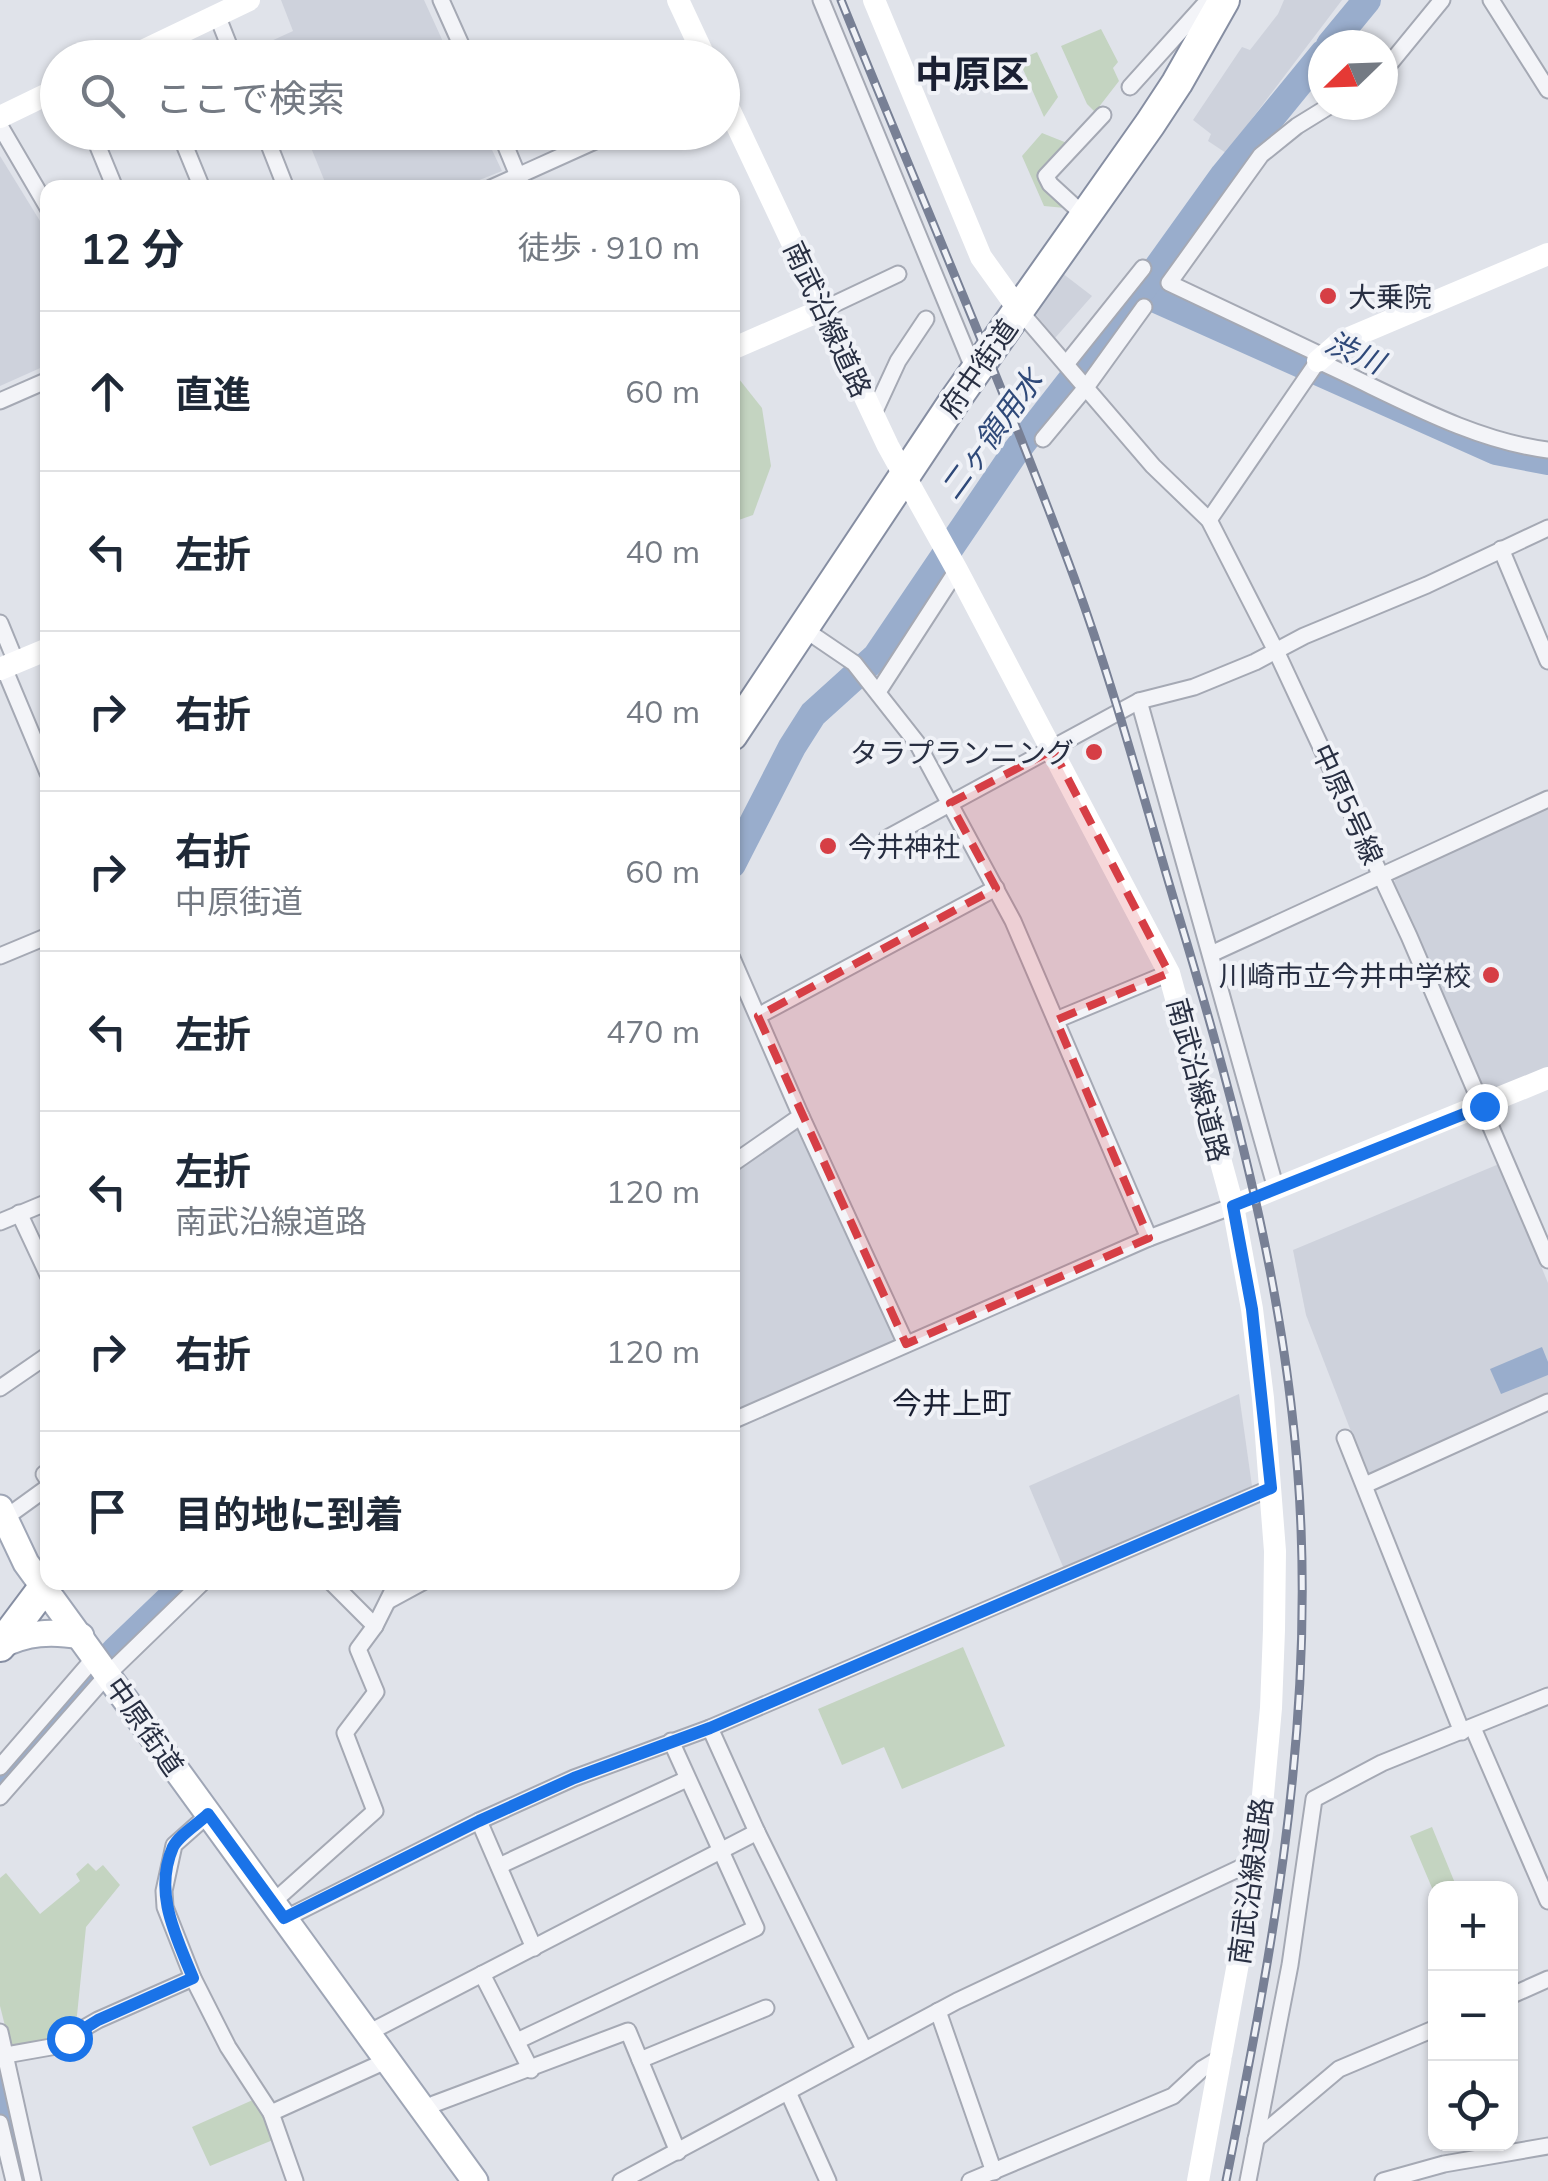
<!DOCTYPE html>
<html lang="ja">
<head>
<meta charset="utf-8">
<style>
	:root { --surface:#fff; --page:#f2f2f3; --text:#1f2937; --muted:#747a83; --line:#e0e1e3 }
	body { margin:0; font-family:Mulish,"Noto Sans JP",sans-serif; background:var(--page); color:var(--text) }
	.controls { position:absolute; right:30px; bottom:30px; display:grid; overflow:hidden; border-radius:20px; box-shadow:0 2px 8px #0004 }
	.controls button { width:90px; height:90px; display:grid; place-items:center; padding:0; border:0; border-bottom:2px solid var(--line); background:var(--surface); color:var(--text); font:50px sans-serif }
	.compass { position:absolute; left:1308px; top:30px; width:90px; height:90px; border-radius:50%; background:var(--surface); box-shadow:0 2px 8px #0004; rotate:247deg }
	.stop { position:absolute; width:30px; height:30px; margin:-22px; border:8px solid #1a73e8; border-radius:50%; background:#fff }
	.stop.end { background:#1a73e8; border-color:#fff; box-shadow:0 2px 10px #0008 }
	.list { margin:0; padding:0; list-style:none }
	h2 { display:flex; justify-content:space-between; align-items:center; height:130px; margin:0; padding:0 40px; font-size:42px }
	h2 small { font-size:32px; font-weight:400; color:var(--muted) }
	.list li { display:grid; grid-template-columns:65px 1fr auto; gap:30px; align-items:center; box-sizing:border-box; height:160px; padding:0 40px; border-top:2px solid var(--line) }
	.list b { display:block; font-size:38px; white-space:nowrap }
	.list p { margin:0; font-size:32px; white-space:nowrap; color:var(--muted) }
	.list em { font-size:32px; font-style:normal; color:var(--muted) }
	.icon { flex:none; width:55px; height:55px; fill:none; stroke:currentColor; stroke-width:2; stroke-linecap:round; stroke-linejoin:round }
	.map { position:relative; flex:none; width:1548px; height:2181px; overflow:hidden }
	.search { position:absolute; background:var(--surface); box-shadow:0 2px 8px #0004; left:40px; top:40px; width:700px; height:110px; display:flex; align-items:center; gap:25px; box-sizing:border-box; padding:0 35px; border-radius:55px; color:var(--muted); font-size:38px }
	.panel { position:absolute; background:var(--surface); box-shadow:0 2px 8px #0004; left:40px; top:180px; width:700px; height:1410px; border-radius:20px }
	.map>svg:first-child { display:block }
</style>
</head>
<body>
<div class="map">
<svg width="1548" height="2181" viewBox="0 0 1548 2181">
	<rect width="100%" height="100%" fill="#e0e3ea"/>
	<!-- built -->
	<g fill="#ced2dc">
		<polygon points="281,0 424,0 450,57 275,57 269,42 293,31"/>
		<polygon points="1284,0 1342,0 1226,153 1208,141 1211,134 1193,120 1242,47 1250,50 1278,14"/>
		<polygon points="305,133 484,133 502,171 462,187 327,187"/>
		<polygon points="0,156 48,234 47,365 0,386"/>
		<polygon points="1062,273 1092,296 1055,338 1034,312"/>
		<polygon points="1548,807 1548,1067 1487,1094 1393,884 1397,876"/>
		<polygon points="797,1129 896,1340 733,1415 732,1175"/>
		<polygon points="1499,1164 1548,1283 1548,1398 1369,1478 1306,1315 1293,1250"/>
		<polygon points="1239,1394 1252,1486 1064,1569 1029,1486"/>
	</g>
	<!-- green -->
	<g fill="#c4d4c1">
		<polygon points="1101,29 1118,62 1113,68 1119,81 1095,112 1087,104 1061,46"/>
		<polygon points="1037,52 1058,97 1044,117 1019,60"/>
		<polygon points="1042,133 1067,143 1039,174 1046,189 1065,208 1044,206 1022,156"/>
		<polygon points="735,374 762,408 771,466 753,515 733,522"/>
		<polygon points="963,1647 1005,1746 902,1789 884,1747 842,1765 818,1709"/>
		<polygon points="1432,1827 1457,1888 1436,1888 1435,1895 1410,1836"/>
		<polygon points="88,1863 96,1871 103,1865 120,1885 86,1927 76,2025 52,2041 13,2049 10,2046 0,2006 0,1878 6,1873 40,1914 80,1881 76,1874"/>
		<polygon points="255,2099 273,2140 210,2166 192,2127"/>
	</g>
	<!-- water -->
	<polygon fill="#99adcc" points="1542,1347 1548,1362 1548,1375 1501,1394 1490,1369"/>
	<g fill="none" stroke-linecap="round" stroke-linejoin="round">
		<!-- river -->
		<g stroke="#99adcc" stroke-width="28">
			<polyline points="1330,45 1367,0"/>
			<polyline points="1140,292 1496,451 1548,461"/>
			<polyline points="732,864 792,747 813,714 876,657 1013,455 1140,292 1224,175 1323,54"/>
			<polyline points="0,1781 116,1650 187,1582"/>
			<polyline points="0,2084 24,2181"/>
		</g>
		<defs>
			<g id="street">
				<polyline points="441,0 467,58"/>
				<polyline points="821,0 974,370"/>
				<polyline points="1491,0 1548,90"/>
				<polyline points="217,15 234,58"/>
				<polyline points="1383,72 1442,0"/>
				<polyline points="1130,87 1203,6 1220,0"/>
				<polyline points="0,126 48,208"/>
				<polyline points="92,132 115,188"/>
				<polyline points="179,132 202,188"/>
				<polyline points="264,132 286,188"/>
				<polyline points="500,132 523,188"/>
				<polyline points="491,188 615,132"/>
				<polyline points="1086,217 1050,184 1046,176 1103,115"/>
				<polyline points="824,309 898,274"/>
				<polyline points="1019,310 1153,466 1209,520 1277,653 1409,936 1548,1260"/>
				<polyline points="1323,356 1169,283 1261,155 1297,126 1331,105"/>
				<polyline points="1067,363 1143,268"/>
				<polyline points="0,401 48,380"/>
				<polyline points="873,415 898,361 926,319"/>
				<polyline points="1043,439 1087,386 1144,307"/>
				<path d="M 1209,520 L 1318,361 C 1392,394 1468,440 1548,450"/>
				<polyline points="1501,549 1548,661"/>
				<polyline points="0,623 16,662"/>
				<polyline points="804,629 854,663 917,743 1013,921 1149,1238"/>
				<polyline points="4,668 48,773"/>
				<polyline points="878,692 957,570"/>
				<polyline points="1139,701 1276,1189"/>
				<polyline points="887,838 1139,701 1194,687 1255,662 1304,636 1427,585 1548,528"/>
				<polyline points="1211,954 1548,799"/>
				<polyline points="0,956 48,936"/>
				<polyline points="732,958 801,1116 732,1164"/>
				<polyline points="758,1016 996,888"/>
				<polyline points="1056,1020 1169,973"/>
				<polyline points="801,1116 906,1344"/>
				<polyline points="19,1213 48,1275"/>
				<polyline points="0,1222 48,1202"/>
				<polyline points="0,1388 48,1355"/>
				<polyline points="732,1421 1149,1238 1233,1206"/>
				<polyline points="1345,1438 1462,1732"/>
				<polyline points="48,1471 44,1474 48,1480"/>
				<polyline points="1365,1485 1548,1402"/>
				<polyline points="5,1518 48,1487"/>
				<polyline points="331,1582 375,1626"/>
				<polyline points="388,1601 423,1582"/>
				<polyline points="710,1728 757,1832 864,2049"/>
				<polyline points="1473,1728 1548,1901"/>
				<polyline points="0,1767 96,1656"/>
				<polyline points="0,1797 108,1674 203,1582"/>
				<polyline points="209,1814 174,1845 164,1891 165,1907 193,1978 228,2047 271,2113 295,2181"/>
				<polyline points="479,1821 534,1948"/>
				<polyline points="499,1866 687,1779"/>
				<polyline points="272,1903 375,1811 345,1733 376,1692 358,1649 375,1626 397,1582"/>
				<polyline points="284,1919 479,1821 574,1778 710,1728 1271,1488"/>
				<polyline points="482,1974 531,2070"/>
				<polyline points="1510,1996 1548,1979"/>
				<polyline points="938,2011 994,2172"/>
				<polyline points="0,2032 33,2181"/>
				<polyline points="368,2033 757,1832"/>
				<polyline points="517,2041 756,1928 671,1741"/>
				<polyline points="0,2056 51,2047 98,2020 193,1978"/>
				<polyline points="640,2060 766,2008"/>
				<polyline points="788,2092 828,2181"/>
				<polyline points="424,2111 434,2104 628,2031 678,2152"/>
				<polyline points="271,2113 388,2060"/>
				<polyline points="0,2123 14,2181"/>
				<polyline points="1256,2139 1339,2069 1436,2028"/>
				<polyline points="621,2181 957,2001 1257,1860"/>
				<polyline points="970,2181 1173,2096 1202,2069 1222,2057"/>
				<polyline points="1248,2181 1290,1965 1314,1799 1382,1763 1548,1696"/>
				<polyline points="1383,2181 1444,2164 1548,2146"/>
			</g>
			<g id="primary">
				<polyline points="0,1508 26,1563 475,2181"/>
				<path d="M 0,1646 C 27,1632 51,1631 81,1636"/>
			</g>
			<g id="highway">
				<polyline points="732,735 955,400 1150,124 1177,83 1224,0"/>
				<polyline points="0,1646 48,1582"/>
			</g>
		</defs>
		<!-- street casing -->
		<use href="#street" stroke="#a5a9b4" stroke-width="19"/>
		<!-- primary casing -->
		<use href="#primary" stroke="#9fa6b6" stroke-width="29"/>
		<!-- highway casing -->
		<use href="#highway" stroke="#868ea2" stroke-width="34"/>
		<!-- street -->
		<use href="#street" stroke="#f3f4f8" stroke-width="15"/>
		<!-- secondary -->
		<g stroke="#fff" stroke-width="22">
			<polyline points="678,0 705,58"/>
			<polyline points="874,0 981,257 1019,310"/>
			<polyline points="128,58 249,0"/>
			<polyline points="722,94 888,446 957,570 1169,973 1233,1206 1252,1309 1263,1398 1275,1551 1274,1630 1271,1708 1257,1860 1198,2181"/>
			<polyline points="0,117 58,89"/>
			<polyline points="732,349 824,309"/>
			<polyline points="1318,361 1340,342 1548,254"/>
			<polyline points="0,669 48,649"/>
			<polyline points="1233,1206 1548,1078"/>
		</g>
		<!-- primary -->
		<use href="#primary" stroke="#fff" stroke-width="25"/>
		<!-- highway -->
		<use href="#highway" stroke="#fff" stroke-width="30"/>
		<defs>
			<path id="rail" d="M 841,0 C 919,193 1003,384 1075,580 C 1115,690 1145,804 1179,917 C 1239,1115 1293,1320 1301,1528 C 1310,1755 1270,1960 1226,2181"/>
		</defs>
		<!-- rail casing -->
		<use href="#rail" stroke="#788095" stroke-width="9"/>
		<!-- rail -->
		<use href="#rail" stroke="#f0f2f7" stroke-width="5" stroke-dasharray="15" stroke-linecap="butt"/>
	</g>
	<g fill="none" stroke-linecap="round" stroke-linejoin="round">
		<!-- route -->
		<path stroke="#1a73e8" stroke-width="12" d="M 69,2038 L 98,2020 L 193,1978 C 176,1936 153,1893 173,1847 C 179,1835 198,1824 208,1814 L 284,1918 L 479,1821 L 574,1778 L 710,1728 L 1271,1488 L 1252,1309 L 1233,1206 L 1484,1106"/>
	</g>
	<!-- marked area -->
	<path fill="#d63e45" fill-opacity="0.2" stroke="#d63e45" stroke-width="8" stroke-dasharray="20 12" stroke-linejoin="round" d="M 1053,750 L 1169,973 L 1056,1020 L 1149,1238 L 906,1344 L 758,1016 L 996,888 L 950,803 Z"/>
	<!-- markers -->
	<g fill="#d63e45" stroke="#f0f2f7" stroke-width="4">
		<circle cx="1328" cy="296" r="10"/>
		<circle cx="1094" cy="752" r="10"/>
		<circle cx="828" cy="846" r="10"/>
		<circle cx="1491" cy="975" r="10"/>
	</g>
	<g text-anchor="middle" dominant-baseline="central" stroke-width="8" stroke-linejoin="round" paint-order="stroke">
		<!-- poi labels -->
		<g font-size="28" fill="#282f42" stroke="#f0f2f7" text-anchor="start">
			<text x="1348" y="296">大乗院</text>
			<text x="1074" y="752" text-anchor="end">タラプランニング</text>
			<text x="848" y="846">今井神社</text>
			<text x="1471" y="975" text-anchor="end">川崎市立今井中学校</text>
		</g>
		<!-- street labels -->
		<g font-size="28" fill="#282f42" stroke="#f0f2f7">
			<text transform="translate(828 319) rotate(65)">南武沿線道路</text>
			<text transform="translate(978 368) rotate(-55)">府中街道</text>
			<text transform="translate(1348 804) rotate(65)">中原5号線</text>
			<text transform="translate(1199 1080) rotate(75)">南武沿線道路</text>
			<text transform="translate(145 1726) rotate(55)">中原街道</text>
			<text transform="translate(1250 1881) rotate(-82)">南武沿線道路</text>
		</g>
		<!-- water labels -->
		<g font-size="30" font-style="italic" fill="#2f4979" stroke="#f0f2f7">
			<text transform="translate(1355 352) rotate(24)">渋川</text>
			<text transform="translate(991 434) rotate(-54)">二ヶ領用水</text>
		</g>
		<!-- neighbourhood labels -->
		<g font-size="30" fill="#1a2033" stroke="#f0f2f7">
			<text x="952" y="1403">今井上町</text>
		</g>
		<!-- district labels -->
		<g font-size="38" font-weight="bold" fill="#1a2033" stroke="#f0f2f7">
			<text x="972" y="74">中原区</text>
		</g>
	</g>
</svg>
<div class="controls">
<button>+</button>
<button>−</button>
<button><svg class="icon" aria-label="locate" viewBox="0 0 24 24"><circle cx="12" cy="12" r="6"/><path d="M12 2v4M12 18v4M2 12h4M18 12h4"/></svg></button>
</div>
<svg class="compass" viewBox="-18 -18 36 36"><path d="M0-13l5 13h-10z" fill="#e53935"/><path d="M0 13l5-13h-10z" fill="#747a83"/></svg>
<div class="stop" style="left:69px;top:2038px"></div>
<div class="stop end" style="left:1484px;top:1106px"></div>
<div class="search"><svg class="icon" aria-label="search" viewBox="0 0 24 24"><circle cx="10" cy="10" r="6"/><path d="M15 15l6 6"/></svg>ここで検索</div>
<section class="panel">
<h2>12 分<small>徒歩 · 910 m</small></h2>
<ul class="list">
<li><svg class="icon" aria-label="ahead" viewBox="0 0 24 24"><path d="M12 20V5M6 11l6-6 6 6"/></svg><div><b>直進</b></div><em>60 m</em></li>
<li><svg class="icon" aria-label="left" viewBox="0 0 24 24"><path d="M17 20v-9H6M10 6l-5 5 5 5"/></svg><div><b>左折</b></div><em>40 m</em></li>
<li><svg class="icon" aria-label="right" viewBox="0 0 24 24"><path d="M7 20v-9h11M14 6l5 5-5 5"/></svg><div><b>右折</b></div><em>40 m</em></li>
<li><svg class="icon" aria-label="right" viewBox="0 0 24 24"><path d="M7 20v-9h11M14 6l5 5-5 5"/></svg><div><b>右折</b><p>中原街道</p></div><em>60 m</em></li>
<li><svg class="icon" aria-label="left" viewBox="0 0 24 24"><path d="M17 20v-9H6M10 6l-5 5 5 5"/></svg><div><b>左折</b></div><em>470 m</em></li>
<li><svg class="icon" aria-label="left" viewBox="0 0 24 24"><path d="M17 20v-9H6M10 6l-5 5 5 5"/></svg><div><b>左折</b><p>南武沿線道路</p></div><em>120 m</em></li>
<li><svg class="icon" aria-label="right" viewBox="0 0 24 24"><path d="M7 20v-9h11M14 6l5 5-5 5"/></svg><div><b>右折</b></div><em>120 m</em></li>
<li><svg class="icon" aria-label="arrive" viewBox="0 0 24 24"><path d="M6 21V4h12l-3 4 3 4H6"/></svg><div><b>目的地に到着</b></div></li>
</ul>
</section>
</div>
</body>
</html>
